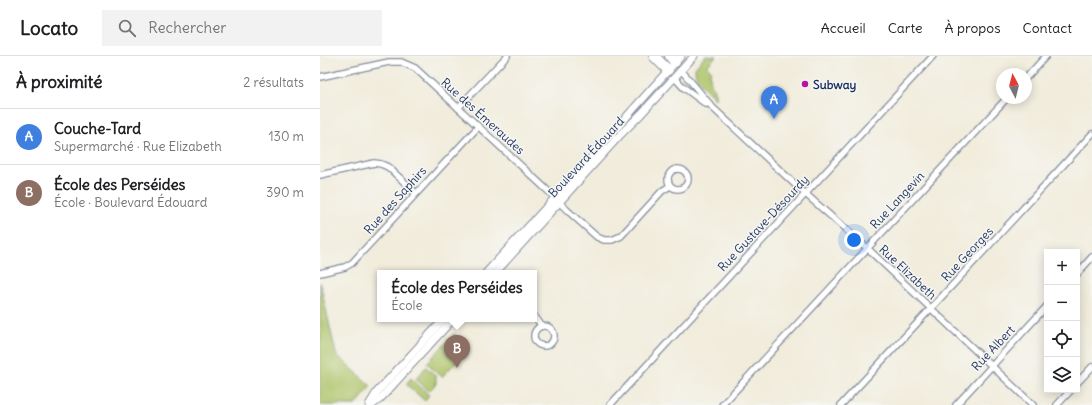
<!DOCTYPE html>
<html lang="fr">
<head>
<meta charset="utf-8">
<style>
	:root { --surface:#fff; --page:#f2f2f2; --text:#202124; --muted:#757577; --line:#e0e0e0; --accent:#b5179e }
	body { margin:0; font-family:Delius,sans-serif; background:var(--page); color:var(--text) }
	.controls { position:absolute; right:12px; bottom:12px; display:grid; overflow:hidden; border-radius:0px; box-shadow:0 2px 10px #0003 }
	.controls button { width:36px; height:36px; display:grid; place-items:center; padding:0; border:0; border-bottom:1px solid var(--line); background:var(--surface); color:var(--text); font:20px sans-serif }
	.compass { position:absolute; left:676px; top:12px; width:36px; height:36px; border-radius:50%; background:var(--surface); box-shadow:0 2px 10px #0003; rotate:353deg }
	.you { position:absolute; left:534px; top:184px; width:14px; height:14px; margin:-10px; border:3px solid #fff; border-radius:50%; background:#1a73e8; box-shadow:0 0 0 6px #1a73e833 }
	.badge { display:grid; place-items:center; width:26px; height:26px; border-radius:50%; background:var(--accent); color:#fff; font-size:13px; font-weight:700 }
	.pin { position:absolute; translate:-50% -33px; filter:drop-shadow(0 1px 2px #0008) }
	.pin::after { content:''; position:absolute; top:21px; width:14px; height:12px; background:inherit; clip-path:polygon(0 0,100% 0,50% 100%) }
	.popup { position:absolute; left:57px; top:214px; width:160px; height:52px; box-sizing:border-box; display:grid; place-content:center; border-radius:0px; background:var(--surface); filter:drop-shadow(0 1px 3px #0005); font-size:13px; white-space:nowrap; color:var(--muted) }
	.popup b { font-size:15px; color:var(--text) }
	.popup::after { content:''; position:absolute; left:50%; top:100%; margin-left:-8px; border:8px solid transparent; border-top-color:var(--surface) }
	.list { margin:0; padding:0; list-style:none }
	h2 { display:flex; justify-content:space-between; align-items:center; height:52px; margin:0; padding:0 16px; font-size:17px }
	h2 small { font-size:13px; font-weight:400; color:var(--muted) }
	.list li { display:grid; grid-template-columns:26px 1fr auto; gap:12px; align-items:center; box-sizing:border-box; height:56px; padding:0 16px; border-top:1px solid var(--line) }
	.list b { display:block; font-size:15px; white-space:nowrap }
	.list p { margin:0; font-size:13px; white-space:nowrap; color:var(--muted) }
	.list em { font-size:13px; font-style:normal; color:var(--muted) }
	.icon { flex:none; width:22px; height:22px; fill:none; stroke:currentColor; stroke-width:2; stroke-linecap:round; stroke-linejoin:round }
	.map { position:relative; flex:none; width:772px; height:349px; overflow:hidden }
	header { display:flex; align-items:center; gap:24px; box-sizing:border-box; height:56px; padding:0 20px; background:var(--surface); border-bottom:1px solid var(--line) }
	header strong { font-size:19px }
	nav { display:flex; gap:22px; margin-inline-start:auto; font-size:14px }
	.search { width:280px; height:36px; background:var(--page); display:flex; align-items:center; gap:10px; box-sizing:border-box; padding:0 14px; border-radius:0px; color:var(--muted); font-size:15px }
	main { display:flex }
	aside { flex:1; background:var(--surface) }
	.map>svg:first-child { display:block }
</style>
</head>
<body>
<header>
<strong>Locato</strong>
<div class="search"><svg class="icon" aria-label="search" viewBox="0 0 24 24"><circle cx="10" cy="10" r="6"/><path d="M15 15l6 6"/></svg>Rechercher</div>
<nav><a>Accueil</a><a>Carte</a><a>À propos</a><a>Contact</a></nav>
</header>
<main>
<aside>
<h2>À proximité<small>2 résultats</small></h2>
<ul class="list">
<li><span class="badge" style="background:#3f7fe0">A</span><div><b>Couche-Tard</b><p>Supermarché · Rue Elizabeth</p></div><em>130 m</em></li>
<li><span class="badge" style="background:#8d6e63">B</span><div><b>École des Perséides</b><p>École · Boulevard Édouard</p></div><em>390 m</em></li>
</ul>
</aside>
<div class="map">
<svg width="772" height="349" viewBox="0 0 772 349">
	<rect width="100%" height="100%" fill="#f6f6f2"/>
	<filter id="ink" filterUnits="userSpaceOnUse"><feTurbulence type="fractalNoise" baseFrequency=".025" numOctaves="2"/><feDisplacementMap in="SourceGraphic" scale="8" xChannelSelector="R" yChannelSelector="G"/><feConvolveMatrix kernelMatrix="1 2 1 2 8 2 1 2 1" color-interpolation-filters="sRGB"/></filter>
	<filter id="wash" filterUnits="userSpaceOnUse"><feTurbulence type="fractalNoise" baseFrequency=".012" numOctaves="4" result="noise"/><feDisplacementMap in="SourceGraphic" scale="16" xChannelSelector="R" yChannelSelector="G"/><feGaussianBlur stdDeviation="0.9" result="paint"/><feColorMatrix in="noise" values="0 0 0 0 0 0 0 0 0 0 0 0 0 0 0 0 0 1.4 0 .05"/><feComposite in="paint" operator="in"/></filter>
	<g filter="url(#wash)">
		<rect width="100%" height="100%" fill="#f1ecdb"/>
		<!-- green -->
		<g fill="#afc469" stroke="#657a64">
			<path d="M 385,0 L 396,0 L 387,10 L 391,14 C 387,27 397,34 395,43 C 387,34 374,24 375,12 Z"/>
			<polygon points="0,226 16,298 51,330 36,349 0,349"/>
			<polygon points="134,278 149,292 122,321 107,307"/>
			<polygon points="106,311 116,320 116,328 109,335 96,323"/>
			<polygon points="91,322 109,339 107,341 108,342 105,345 86,328"/>
		</g>
	</g>
	<g filter="url(#ink)">
		<g fill="none" stroke-linecap="round" stroke-linejoin="round">
			<defs>
				<g id="minor">
					<polyline points="361,14 393,52 480,133 547,192 713,349"/>
					<polyline points="0,21 69,6 81,6 95,12 226,133 248,155 277,181 284,184 292,184 301,180 342,135 350,130"/>
					<polyline points="354,21 363,31 386,48"/>
					<polyline points="706,22 726,0"/>
					<polyline points="138,52 187,0"/>
					<circle cx="358" cy="123" r="10"/>
					<polyline points="0,119 54,107 61,108 68,111 96,137"/>
					<polyline points="0,217 25,211 32,207 158,71"/>
					<polyline points="757,218 772,201"/>
					<polyline points="214,260 222,270"/>
					<circle cx="224" cy="280" r="10"/>
					<polyline points="757,327 772,311"/>
					<polyline points="290,349 613,0"/>
					<polyline points="402,349 687,42"/>
					<polyline points="521,349 615,248 772,78"/>
					<polyline points="636,349 727,250"/>
					<polyline points="737,349 751,334"/>
				</g>
				<g id="tertiary">
					<polyline points="166,217 267,107 284,86 361,0"/>
					<polyline points="175,217 301,78 321,58 374,0"/>
					<polyline points="49,349 57,336 124,263"/>
					<polyline points="52,349 60,343 133,263"/>
				</g>
				<g id="motorway">
					<polyline points="334,0 348,14"/>
					<polyline points="350,0 355,6"/>
				</g>
			</defs>
			<!-- minor casing -->
			<use href="#minor" stroke="#868e9c" stroke-width="8"/>
			<!-- tertiary casing -->
			<use href="#tertiary" stroke="#868e9c" stroke-width="9"/>
			<!-- motorway casing -->
			<use href="#motorway" stroke="#868e9c" stroke-width="12"/>
			<!-- minor -->
			<use href="#minor" stroke="#fff" stroke-width="5.5"/>
			<!-- tertiary -->
			<use href="#tertiary" stroke="#fff" stroke-width="7"/>
			<!-- motorway -->
			<use href="#motorway" stroke="#fff" stroke-width="10"/>
		</g>
	</g>
	<!-- markers -->
	<circle fill="#b5179e" stroke="#f6f6f2" stroke-width="1.5" cx="485" cy="28" r="4"/>
	<g text-anchor="middle" dominant-baseline="central" stroke-width="3" stroke-linejoin="round" paint-order="stroke">
		<!-- poi labels -->
		<g font-size="12" font-weight="bold" fill="#1b2f5e" stroke="#f6f6f2" text-anchor="start">
			<text x="493" y="28">Subway</text>
		</g>
		<!-- street labels -->
		<g font-size="12" fill="#1b2f5e" stroke="#f6f6f2">
			<text transform="translate(163 60) rotate(42)">Rue des Émeraudes</text>
			<text transform="translate(266 101) rotate(-47)">Boulevard Édouard</text>
			<text transform="translate(75 144) rotate(-48)">Rue des Saphirs</text>
			<text transform="translate(577 144) rotate(-47)">Rue Langevin</text>
			<text transform="translate(443 167) rotate(-47)">Rue Gustave-Désourdy</text>
			<text transform="translate(647 198) rotate(-47)">Rue Georges</text>
			<text transform="translate(588 216) rotate(43)">Rue Elizabeth</text>
			<text transform="translate(673 292) rotate(-47)">Rue Albert</text>
		</g>
	</g>
</svg>
<div class="controls">
<button>+</button>
<button>−</button>
<button><svg class="icon" aria-label="locate" viewBox="0 0 24 24"><circle cx="12" cy="12" r="6"/><path d="M12 2v4M12 18v4M2 12h4M18 12h4"/></svg></button>
<button><svg class="icon" aria-label="layers" viewBox="0 0 24 24"><path d="M12 4l9 5-9 5-9-5zM3 14l9 5 9-5"/></svg></button>
</div>
<svg class="compass" viewBox="-18 -18 36 36"><path d="M0-13l5 13h-10z" fill="#e53935"/><path d="M0 13l5-13h-10z" fill="#757577"/></svg>
<div class="you"></div>
<div class="pin badge" style="left:454px;top:63px;background:#3f7fe0">A</div>
<div class="pin badge" style="left:137px;top:312px;background:#8d6e63">B</div>
<div class="popup"><b>École des Perséides</b>École</div>
</div>
</main>
</body>
</html>
